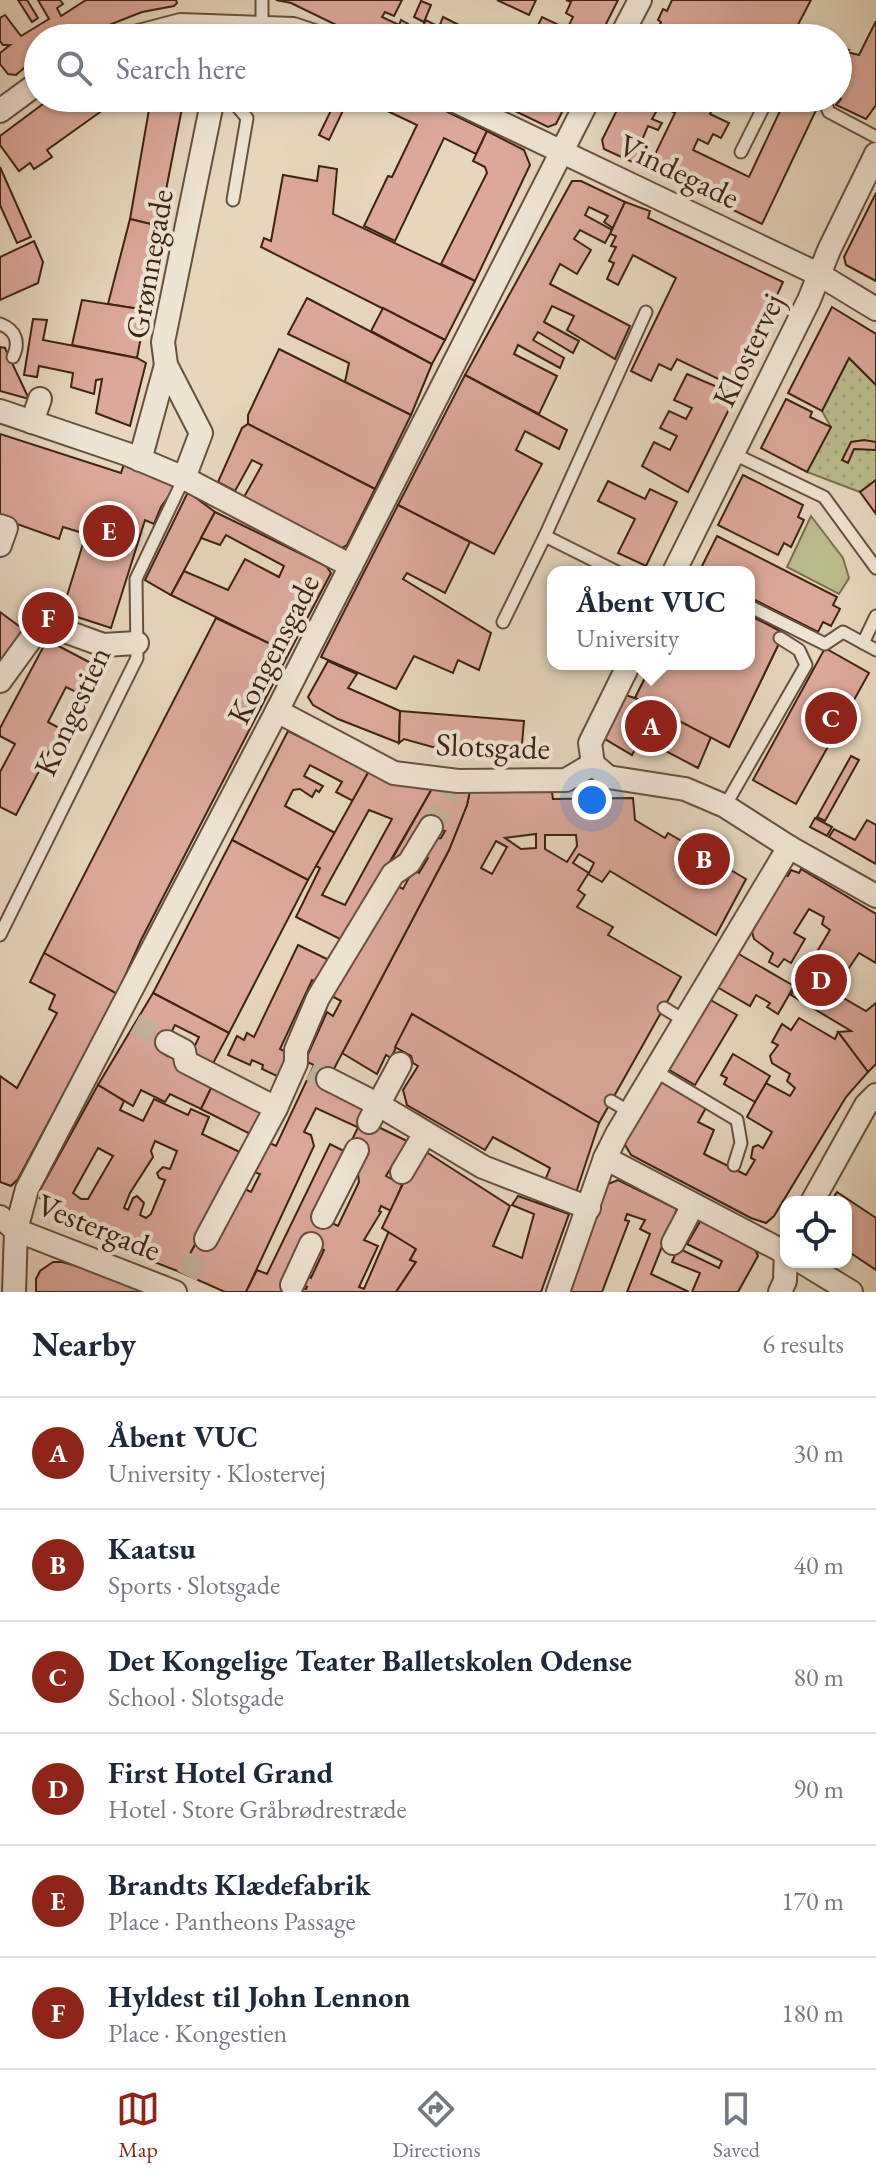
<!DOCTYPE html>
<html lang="en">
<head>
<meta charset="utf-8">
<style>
	:root { --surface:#fff; --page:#f6f6f7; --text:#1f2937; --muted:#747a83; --line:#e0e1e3; --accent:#8f2418 }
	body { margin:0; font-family:"EB Garamond",serif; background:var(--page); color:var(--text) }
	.controls { position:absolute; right:24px; bottom:24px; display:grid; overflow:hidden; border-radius:16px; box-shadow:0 2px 6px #0004 }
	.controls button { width:72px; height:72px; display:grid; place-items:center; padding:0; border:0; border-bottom:2px solid var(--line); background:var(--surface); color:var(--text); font:40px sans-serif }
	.you { position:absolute; left:592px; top:800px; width:28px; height:28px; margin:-20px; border:6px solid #fff; border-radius:50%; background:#1a73e8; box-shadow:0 0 0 12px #1a73e833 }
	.badge { display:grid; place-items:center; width:52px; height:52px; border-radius:50%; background:var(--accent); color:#fff; font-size:26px; font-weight:700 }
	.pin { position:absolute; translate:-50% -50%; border:4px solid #fff; box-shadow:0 2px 8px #0006 }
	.popup { position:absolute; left:547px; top:566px; width:208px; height:104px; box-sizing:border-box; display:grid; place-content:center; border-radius:16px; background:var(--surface); filter:drop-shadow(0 2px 6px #0005); font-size:26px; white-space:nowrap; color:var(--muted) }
	.popup b { font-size:30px; color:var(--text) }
	.popup::after { content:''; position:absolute; left:50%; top:100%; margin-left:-16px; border:16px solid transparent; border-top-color:var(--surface) }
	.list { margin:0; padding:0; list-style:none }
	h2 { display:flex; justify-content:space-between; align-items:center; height:104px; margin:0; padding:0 32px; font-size:34px }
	h2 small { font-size:26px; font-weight:400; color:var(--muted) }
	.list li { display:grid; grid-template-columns:52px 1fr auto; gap:24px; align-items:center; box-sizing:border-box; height:112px; padding:0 32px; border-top:2px solid var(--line) }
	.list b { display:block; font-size:30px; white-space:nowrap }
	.list p { margin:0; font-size:26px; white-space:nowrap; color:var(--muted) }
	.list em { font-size:26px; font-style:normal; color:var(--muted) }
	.icon { flex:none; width:44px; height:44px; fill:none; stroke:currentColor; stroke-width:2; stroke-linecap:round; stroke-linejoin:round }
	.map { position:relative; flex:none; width:876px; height:1292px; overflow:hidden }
	.search { position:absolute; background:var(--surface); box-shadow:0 2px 6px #0004; left:24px; right:24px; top:24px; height:88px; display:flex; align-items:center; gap:20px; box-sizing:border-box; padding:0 28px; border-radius:44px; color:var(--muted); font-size:30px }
	.sheet { height:776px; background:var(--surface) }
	nav { display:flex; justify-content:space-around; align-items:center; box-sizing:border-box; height:112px; border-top:2px solid var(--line); background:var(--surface); font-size:22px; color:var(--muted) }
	nav a { display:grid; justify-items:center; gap:4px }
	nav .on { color:var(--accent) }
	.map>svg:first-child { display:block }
</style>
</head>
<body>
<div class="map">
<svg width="876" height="1292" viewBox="0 0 876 1292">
	<defs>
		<pattern id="grass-dots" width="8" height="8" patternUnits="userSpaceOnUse" patternTransform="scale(2)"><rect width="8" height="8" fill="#bbbc8c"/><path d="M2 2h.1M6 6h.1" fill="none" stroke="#a2a178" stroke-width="1.8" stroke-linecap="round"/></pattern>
	</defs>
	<rect width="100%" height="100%" fill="#e5d6bc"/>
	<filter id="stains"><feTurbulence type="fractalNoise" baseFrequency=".0025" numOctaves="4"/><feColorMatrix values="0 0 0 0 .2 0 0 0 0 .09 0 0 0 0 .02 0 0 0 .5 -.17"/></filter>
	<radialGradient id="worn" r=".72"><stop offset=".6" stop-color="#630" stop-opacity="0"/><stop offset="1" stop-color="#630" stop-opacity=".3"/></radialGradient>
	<!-- grass -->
	<polygon fill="url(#grass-dots)" stroke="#7c704e" stroke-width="2" points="849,358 876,385 876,480 860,492 807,472 831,427 822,411"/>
	<!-- green -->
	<polygon fill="#bbbc8c" stroke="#7c704e" stroke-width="2" points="811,516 843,558 849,578 839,594 787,567"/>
	<!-- building -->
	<g fill="#dba899" stroke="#3e2411" stroke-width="2" fill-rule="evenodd">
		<polygon points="18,0 27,0 38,18 32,22"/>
		<polygon points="38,0 60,0 63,4 57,8 61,16 86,0 176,0 177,3 174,6 142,12 76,38 38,38 38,56 16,75 8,74 0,64 0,53 10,45 3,45 0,41 0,18 5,15 21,36 49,19"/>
		<polygon points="276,0 402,0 394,16 385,12 382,17 399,25 401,20 408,24 406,28 418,35 426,20 439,27 443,17 481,36 363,38 291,3"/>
		<polygon points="497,0 536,0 529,15"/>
		<polygon points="566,0 618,0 599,38 532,38 542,17 567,29 573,17 566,13 571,2"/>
		<polygon points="672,0 811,0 791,38 659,38 662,32 657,30 661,22 658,20 663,9 667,11"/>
		<polygon points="421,1 431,5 424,22 414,17"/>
		<polygon points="876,21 876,105 866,119 836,105 841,99 838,97 838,45 840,48 849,50 847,52 859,55"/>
		<polygon points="51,98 117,100 47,150 52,157 34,169 30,163 19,171 0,145 0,136"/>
		<polygon points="151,98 184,98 159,226 130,219"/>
		<polygon points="337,98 349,98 329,140 319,135"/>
		<polygon points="360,98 419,98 487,131 476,154 444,138 395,241 364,226 388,176 392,177 417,125"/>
		<polygon points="488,98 569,98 556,124 548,127"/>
		<polygon points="623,98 664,98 652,119 662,123 658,130 648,126 642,140 644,141 641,148 648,151 641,166 604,149 602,140"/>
		<polygon points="672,98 718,98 710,114 729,123 721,138 713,134 708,144 698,139 693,150 749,177 786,98 801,98 818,106 762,224 648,169 675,113 667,109"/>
		<polygon points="487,131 524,150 530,165 475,281 441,264 487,173 485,167 473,161"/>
		<polygon points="319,166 337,169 333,214 475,281 445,340 261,247 264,238 271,241 283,175 317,181"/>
		<polygon points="0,167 31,237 17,243 0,205"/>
		<polygon points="572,181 581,181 625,202 613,228 604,222 608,216 589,207 585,215 612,230 610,234 605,243 580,230 574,239 591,250 577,274 560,264 550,284 630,326 615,359 567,330 574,316 552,306 544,322 579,341 573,353 538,332 533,340 564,358 560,368 518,345 514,354 557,376 539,414 465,375"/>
		<polygon points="876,193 876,281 846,265 844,257"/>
		<polygon points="625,202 650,211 648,218 783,282 735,387 677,359 671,370 659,364 651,381 631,371 676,278 633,255 618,285 607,279 614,263 609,261 616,247 611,246 616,236 610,234"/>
		<polygon points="130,219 159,226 146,310 108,304"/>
		<polygon points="34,241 43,262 38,283 0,300 0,257"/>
		<polygon points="307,298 432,364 411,415 345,382 349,363 288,334"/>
		<polygon points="82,300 146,310 137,358 72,345"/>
		<polygon points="832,307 876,334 876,385 849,358 822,411 788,393"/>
		<polygon points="383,308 445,340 432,364 371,331"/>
		<polygon points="33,319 47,320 43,340 137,358 146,363 130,426 96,413 102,379 96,380 94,394 71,387 73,373 39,366 37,377 24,375"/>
		<polygon points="0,347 5,348 29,399 0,391"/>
		<polygon points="279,349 411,415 375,489 248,424 248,415"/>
		<polygon points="687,374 736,395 688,492 642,466 654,442 670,450 677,436 660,428 669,411 686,419 692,408 674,400"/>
		<polygon points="465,375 567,430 559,449 525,431 516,450 542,464 494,554 398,505"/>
		<polygon points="786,399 812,412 810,417 831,427 807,472 761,448"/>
		<polygon points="248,424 375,489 347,545 340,549 244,497 262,465 252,460 235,491 218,482 242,428"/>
		<polygon points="0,434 121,473 125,461 176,486 161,507 154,524 145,520 111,628 62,612 86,534 63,527 59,539 0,518"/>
		<polygon points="864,440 876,442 876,450 854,449 848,463 842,460 851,442"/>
		<polygon points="743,475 803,505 798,517 804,520 791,547 784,543 778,555 718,525"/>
		<polygon points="876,480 876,514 860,492"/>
		<polygon points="608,481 645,499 650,489 677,502 646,566 618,553 635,519 598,501"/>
		<polygon points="188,492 215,512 171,595 145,580"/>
		<polygon points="398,505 470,542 445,593 407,573 403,579 491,633 479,670 458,660 453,673 414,656 396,689 321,657"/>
		<polygon points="215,512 326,566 331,573 289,653 171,595 184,571 228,590 245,559 279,577 284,566 226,535 220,545 201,538"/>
		<polygon points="717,536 837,597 833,605 840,609 831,626 823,622 818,632 749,597 749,572 699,572"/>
		<polygon points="0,612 23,629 0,661"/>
		<polygon points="749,615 784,633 729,747 711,737 698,768 641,738 632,755 605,739 625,695 635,698 652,664 749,664"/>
		<polygon points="749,615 784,633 729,747 635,698 652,664 749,664"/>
		<polygon points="216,618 289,653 141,940 117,994 44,953"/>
		<polygon points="47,640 91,663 76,692 66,687 48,722 61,729 16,815 0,807 0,772 15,744 0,736 0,728"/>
		<polygon points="825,648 869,673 796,804 753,780"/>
		<polygon points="328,661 357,674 348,688 400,711 399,743 338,719 313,705 308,697"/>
		<polygon points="400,711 524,721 521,756 447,751 404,739 399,743"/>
		<polygon points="288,731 369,771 353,801 336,792 342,782 310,765 304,776 323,786 319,792 316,790 312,797 300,789 293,790 285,806 335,833 308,880 232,840"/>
		<polygon points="851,756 859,760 825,821 817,817"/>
		<path d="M 369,771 L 433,787 L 344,941 L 296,917 L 320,868 L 316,866 ZM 369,810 L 392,819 L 345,905 L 322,895 Z"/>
		<path d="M 471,786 L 551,786 L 553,799 L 633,798 L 635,820 L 665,838 L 668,833 L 746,879 L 716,935 L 610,871 L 602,882 L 588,874 L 578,890 L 585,895 L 577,907 L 613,927 L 608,935 L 681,977 L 599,1123 L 412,1014 L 391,1058 L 386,1055 L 377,1074 L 342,1053 L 449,850 L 467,805 ZM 536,834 L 536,848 L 521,849 L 505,838 ZM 545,835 L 576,835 L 577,846 L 567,862 L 545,849 ZM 496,841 L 507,847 L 492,874 L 481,868 ZM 579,854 L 594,863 L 589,873 L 573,863 Z"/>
		<polygon points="471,786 467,805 449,850 327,1082 369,1103 357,1127 316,1108 304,1132 311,1135 314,1146 246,1292 225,1292 180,1272 199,1237 216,1244 243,1188 251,1192 260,1174 254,1172 268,1142 276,1146 314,1065 305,1061 327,1012 333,1016 341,1001 330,995 344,969 347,971 382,909 392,883 403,889 413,870 419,873 428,858 424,855 434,839 441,838 445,831 421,825 397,865 391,861 433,787"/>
		<polygon points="815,818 832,827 827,836 810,827"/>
		<polygon points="867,820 876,825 876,864 829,837 834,829 855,840"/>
		<polygon points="232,840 308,880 229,1033 153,993"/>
		<polygon points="801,869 876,914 876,963 859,953 833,992 866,1011 876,1003 876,1064 868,1072 838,1032 851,1031 791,995 830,930 822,924 824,917 809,909 794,933 805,939 791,963 784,959 778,967 769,962 773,953 754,939 752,932 783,874 788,876 791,870 799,873"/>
		<polygon points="298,945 331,961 320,984 312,980 280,1049 290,1054 279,1077 262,1069 263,1065 252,1060 250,1065 228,1055 237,1036 244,1040 247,1033 254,1037"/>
		<polygon points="44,953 117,994 18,1179 11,1186 0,1182 0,1076 17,1088 57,1013 49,1009 55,995 30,982"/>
		<polygon points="737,953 794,986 778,1014 767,1007 770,1003 756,995 750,1006 717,987"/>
		<polygon points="153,993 229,1033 209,1071 188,1060 199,1037 175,1025 161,1052 167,1056 170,1050 184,1057 178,1069 212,1086 201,1109 170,1094 165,1102 141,1090 133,1106 98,1085"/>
		<polygon points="707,998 737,1015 695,1085 666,1068"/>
		<polygon points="412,1014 599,1123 569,1214 537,1201 550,1168 493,1137 485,1150 407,1105 403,1090 418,1066 413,1063 411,1056 395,1047"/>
		<polygon points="799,1018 835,1039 838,1032 868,1072 846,1097 774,1216 766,1223 751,1218 631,1155 624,1143 661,1079 707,1106 698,1122 714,1130 704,1154 746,1175 755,1160 751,1158 753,1147 758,1145 763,1148 772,1132 747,1117 755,1102 766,1083 790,1096 795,1088 787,1081 790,1074 772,1063 770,1056 778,1045 772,1042 782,1024 791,1030"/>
		<polygon points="733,1054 770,1076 755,1102 724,1084 727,1078 721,1075"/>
		<polygon points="214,1082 267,1108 254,1136 201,1109"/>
		<path d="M 98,1085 L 124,1101 L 120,1110 L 143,1121 L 154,1099 L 188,1115 L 191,1109 L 209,1117 L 202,1134 L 244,1154 L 230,1184 L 224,1181 L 199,1237 L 180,1272 L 84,1235 L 40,1198 L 40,1190 ZM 155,1141 L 177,1151 L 170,1169 L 163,1167 L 157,1173 L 159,1178 L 165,1180 L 151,1214 L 146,1218 L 140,1215 L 144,1203 L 137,1196 L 133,1198 L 128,1210 L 124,1208 L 130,1193 L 153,1157 L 151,1151 ZM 98,1148 L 113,1156 L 88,1199 L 81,1199 L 73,1193 Z"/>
		<path d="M 362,1119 L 407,1141 L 386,1176 L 402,1185 L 391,1211 L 381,1206 L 379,1211 L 381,1212 L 364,1240 L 378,1246 L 359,1287 L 364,1289 L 389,1231 L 416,1249 L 410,1260 L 416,1262 L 396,1292 L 246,1292 L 257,1270 L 267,1274 L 330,1144 L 346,1152 L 315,1215 L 338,1226 L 359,1182 L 357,1166 L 349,1146 ZM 305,1241 L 324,1250 L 311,1278 L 305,1275 L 301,1284 L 307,1287 L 306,1289 L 286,1283 Z"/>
		<polygon points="420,1148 510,1206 493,1246 522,1258 534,1214 512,1205 518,1196 569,1214 541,1292 396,1292 416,1262 410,1260 416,1249 382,1228"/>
		<polygon points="618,1180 677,1209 651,1274 689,1292 627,1292 650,1234 640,1229 645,1220 627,1214 625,1220 629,1221 602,1292 566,1292 608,1184"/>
		<polygon points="837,1192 876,1218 876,1270 846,1250 846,1202 831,1202"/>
		<polygon points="701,1220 754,1247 758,1256 738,1292 692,1292 700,1273 672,1262 678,1248 719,1268 722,1261 687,1244"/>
		<polygon points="53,1262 62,1262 95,1271 144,1292 36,1292 36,1279 40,1271"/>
	</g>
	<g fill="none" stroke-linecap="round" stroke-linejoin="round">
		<!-- street-tunnel -->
		<g stroke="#c4b29a" stroke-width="22" stroke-dasharray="22 11" stroke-linecap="butt">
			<polyline points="431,827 455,786"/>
			<polyline points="135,1024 167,1042"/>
			<polyline points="311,1070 328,1079"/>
			<polyline points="187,1276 206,1239"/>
		</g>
		<defs>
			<g id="lane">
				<polyline points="262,28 262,0"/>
				<polyline points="230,98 247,118 233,200"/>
				<polyline points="823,98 829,112 876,137"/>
				<polyline points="741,152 768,98"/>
				<path d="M 0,324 C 16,330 20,342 13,357"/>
				<polyline points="732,453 824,497 876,568"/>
				<polyline points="617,572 545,536 646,312"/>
				<polyline points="749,606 825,644 843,632 876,650"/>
				<polyline points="503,622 545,536"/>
				<polyline points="863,643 876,616"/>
				<polyline points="725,806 806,665 799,650 780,638"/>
				<polyline points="0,935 137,658 136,579 184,478"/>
				<polyline points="664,1008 685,1021"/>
				<polyline points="655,1071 737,1120 741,1143 734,1165"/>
				<polyline points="611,1101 630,1112"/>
			</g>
			<g id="street">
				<polyline points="131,38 181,25 293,29 320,38"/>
				<polyline points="620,38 640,0"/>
				<polyline points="449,98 820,275 876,309"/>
				<polyline points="0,111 38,83"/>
				<polyline points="0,411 127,454 184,478 351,566"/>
				<polyline points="32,422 40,399"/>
				<polyline points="140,460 166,365"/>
				<polyline points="184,478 201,433 166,365 163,342 213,98"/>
				<polyline points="0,526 6,528 0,545"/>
				<polyline points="674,572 809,300 829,250 876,154"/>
				<polyline points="0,681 35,633 40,622 103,645 137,643"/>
				<polyline points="277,711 394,773 458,781 566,780 593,764"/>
				<polyline points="593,764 608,777 685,789 725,806 789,847 876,896"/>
				<polyline points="593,764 590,743 629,664"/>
				<polyline points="167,1042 184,1051 186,1062 276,1108"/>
				<polyline points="328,1079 379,1105 483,1167 589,1208"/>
				<polyline points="369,1122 400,1064"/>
				<polyline points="605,1158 786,1253"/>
				<polyline points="402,1172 425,1133"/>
				<polyline points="812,1202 866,1105 876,1095"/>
				<polyline points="0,1217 16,1230 175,1292"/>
				<polyline points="323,1217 357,1150"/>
				<polyline points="206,1239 276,1108 296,1063 296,1050 318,998 393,874 409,863 431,827"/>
				<polyline points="673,1243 693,1205"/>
				<polyline points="802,1262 851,1292"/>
				<polyline points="292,1285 311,1244"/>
				<polyline points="14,1292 16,1230 27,1189 277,711 589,98"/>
				<polyline points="558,1292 605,1158 617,1134 789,847"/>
				<polyline points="780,1292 785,1281 786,1249"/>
			</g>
		</defs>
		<!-- lane casing -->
		<use href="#lane" stroke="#68503c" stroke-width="15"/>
		<!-- street casing -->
		<use href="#street" stroke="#68503c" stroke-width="26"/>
		<!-- lane -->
		<use href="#lane" stroke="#eee4d3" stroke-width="11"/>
		<!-- street -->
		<use href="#street" stroke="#eee4d3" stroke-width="22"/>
	</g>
	<g text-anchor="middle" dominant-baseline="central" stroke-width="8" stroke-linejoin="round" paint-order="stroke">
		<!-- street labels -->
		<g font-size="32" fill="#3e2411" stroke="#eee4d3">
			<text transform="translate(679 171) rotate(26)">Vindegade</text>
			<text transform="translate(149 264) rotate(-80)">Grønnegade</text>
			<text transform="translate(748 350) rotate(-64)">Klostervej</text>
			<text transform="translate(273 649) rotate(-63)">Kongensgade</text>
			<text transform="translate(72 711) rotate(-65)">Kongestien</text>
			<text transform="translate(493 746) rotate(2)">Slotsgade</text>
			<text transform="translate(99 1227) rotate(22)">Vestergade</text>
		</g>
	</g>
	<rect width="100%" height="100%" filter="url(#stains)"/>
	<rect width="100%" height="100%" fill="url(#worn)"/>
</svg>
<div class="controls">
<button><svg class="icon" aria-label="locate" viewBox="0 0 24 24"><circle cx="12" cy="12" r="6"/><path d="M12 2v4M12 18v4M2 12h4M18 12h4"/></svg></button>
</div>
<div class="you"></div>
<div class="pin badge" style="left:651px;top:726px">A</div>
<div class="popup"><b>Åbent VUC</b>University</div>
<div class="pin badge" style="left:704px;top:859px">B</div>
<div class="pin badge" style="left:831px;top:718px">C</div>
<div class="pin badge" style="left:821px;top:980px">D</div>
<div class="pin badge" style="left:109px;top:531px">E</div>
<div class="pin badge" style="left:48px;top:618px">F</div>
<div class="search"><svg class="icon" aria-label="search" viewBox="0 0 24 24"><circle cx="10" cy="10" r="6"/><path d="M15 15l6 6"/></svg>Search here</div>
</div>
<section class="sheet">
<h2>Nearby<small>6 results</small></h2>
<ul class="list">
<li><span class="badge">A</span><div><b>Åbent VUC</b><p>University · Klostervej</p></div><em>30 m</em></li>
<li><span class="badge">B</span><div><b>Kaatsu</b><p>Sports · Slotsgade</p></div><em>40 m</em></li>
<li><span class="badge">C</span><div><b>Det Kongelige Teater Balletskolen Odense</b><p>School · Slotsgade</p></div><em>80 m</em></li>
<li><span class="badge">D</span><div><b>First Hotel Grand</b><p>Hotel · Store Gråbrødrestræde</p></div><em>90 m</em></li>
<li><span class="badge">E</span><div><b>Brandts Klædefabrik</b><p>Place · Pantheons Passage</p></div><em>170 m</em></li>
<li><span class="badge">F</span><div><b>Hyldest til John Lennon</b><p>Place · Kongestien</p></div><em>180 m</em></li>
</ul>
</section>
<nav>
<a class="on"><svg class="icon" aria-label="map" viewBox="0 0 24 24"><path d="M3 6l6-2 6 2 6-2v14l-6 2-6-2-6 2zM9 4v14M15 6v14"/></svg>Map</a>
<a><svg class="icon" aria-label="directions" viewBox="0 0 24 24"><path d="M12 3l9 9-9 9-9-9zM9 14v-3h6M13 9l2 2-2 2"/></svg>Directions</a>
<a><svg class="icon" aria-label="saved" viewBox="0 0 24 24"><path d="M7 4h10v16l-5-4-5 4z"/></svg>Saved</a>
</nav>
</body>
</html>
